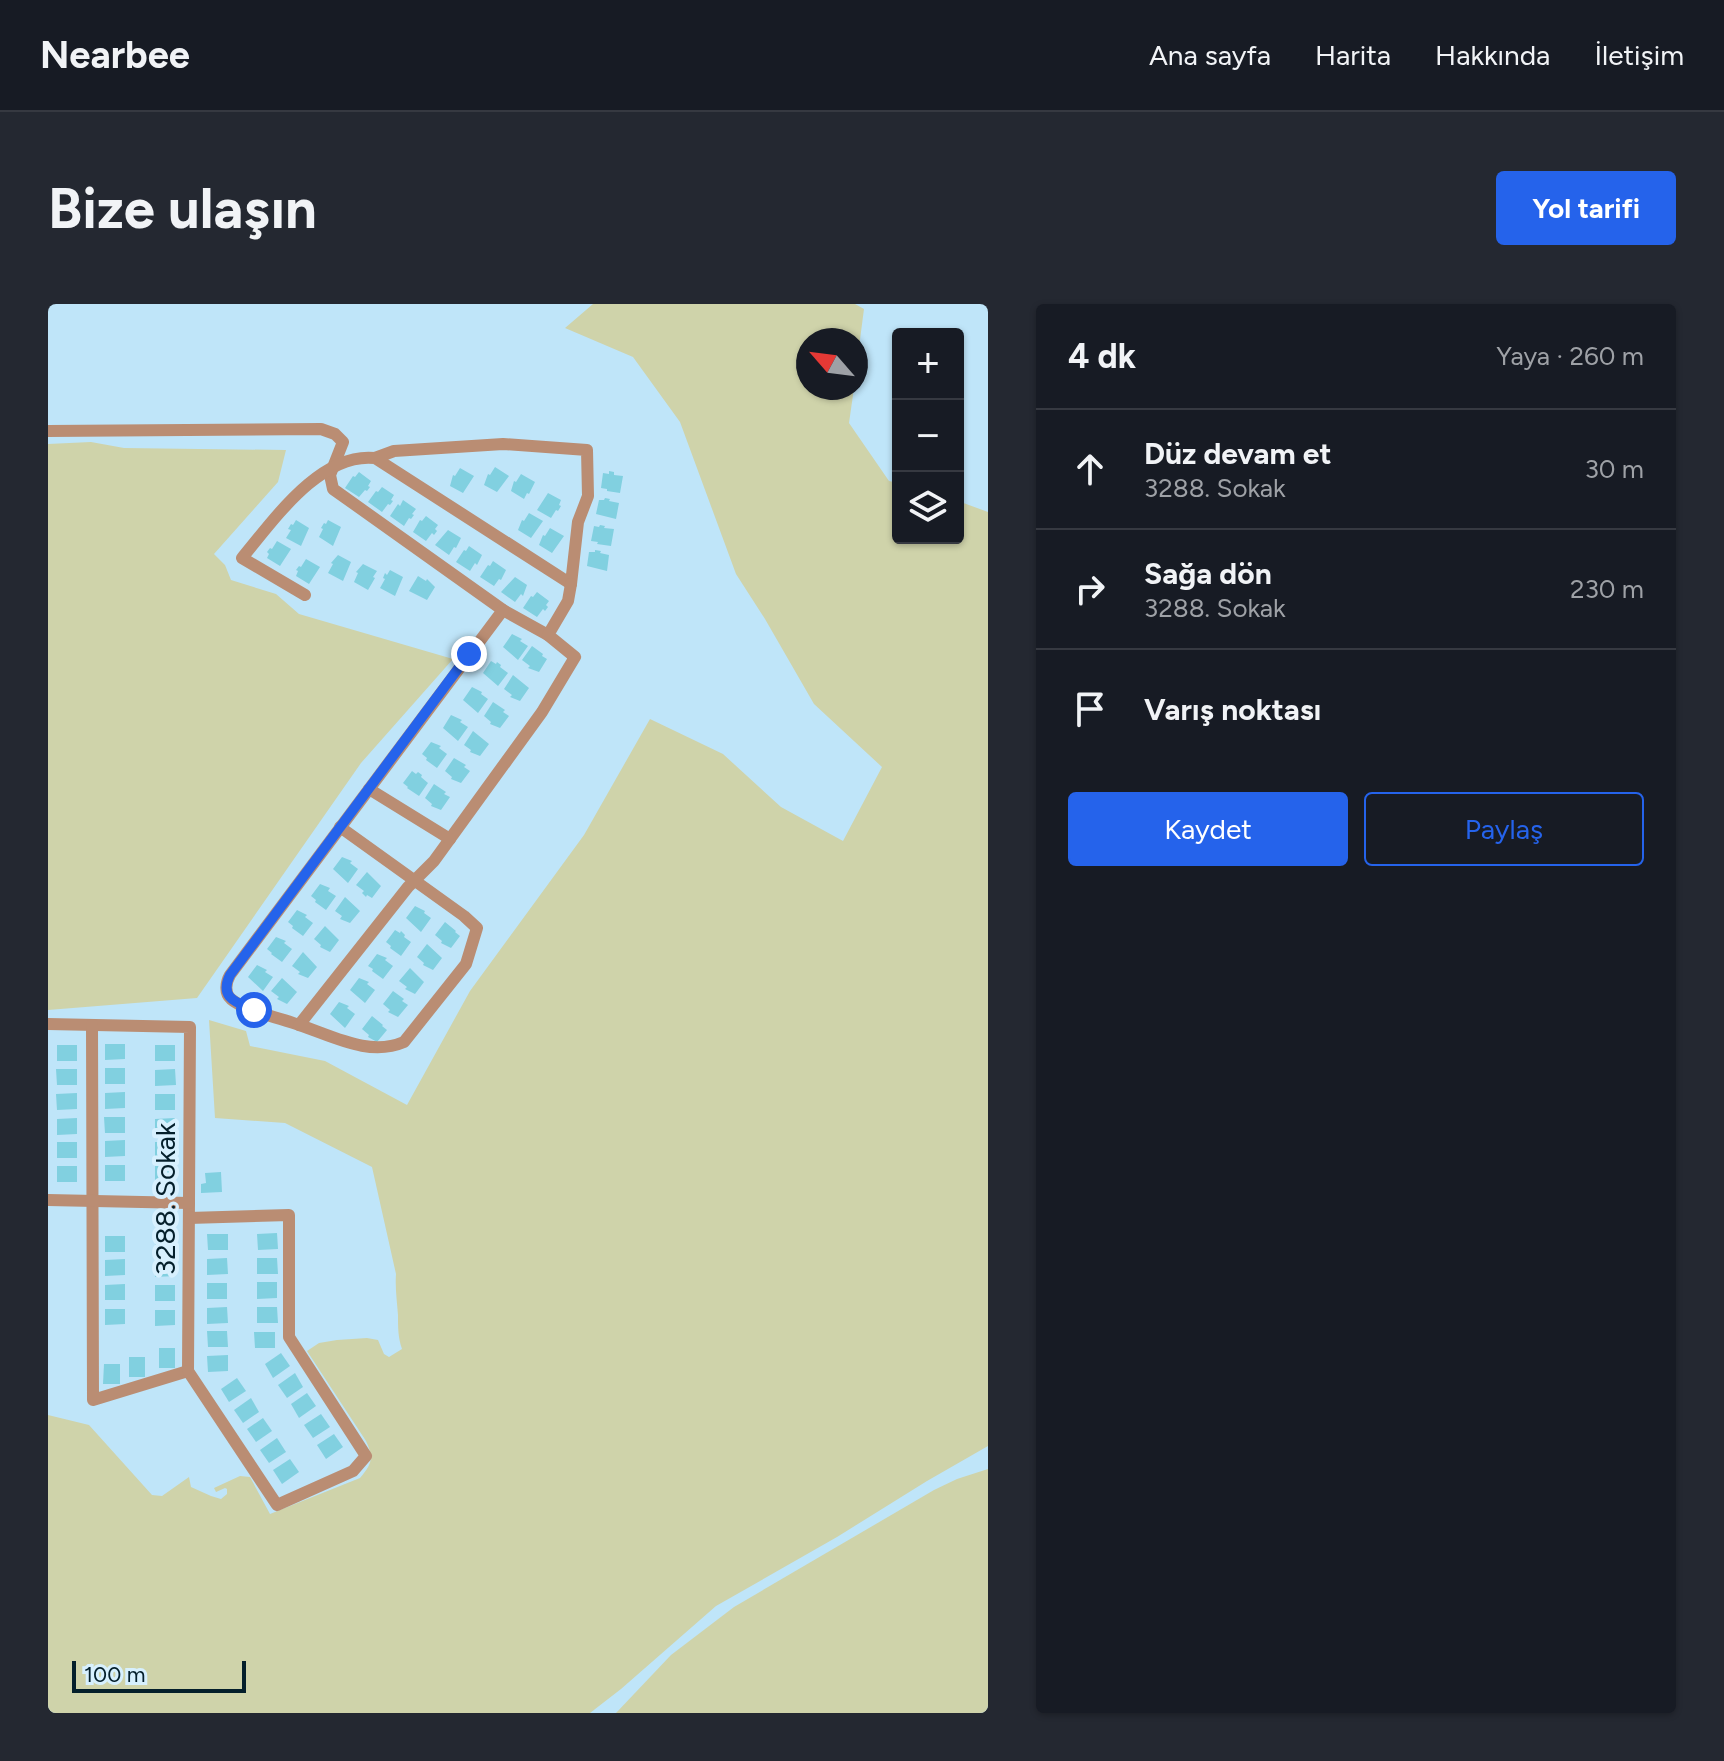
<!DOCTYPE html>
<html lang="tr">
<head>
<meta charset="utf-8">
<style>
	:root { --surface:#171b24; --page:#242831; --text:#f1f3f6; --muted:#9ea1a6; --line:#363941; --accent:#2563eb }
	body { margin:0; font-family:Figtree,sans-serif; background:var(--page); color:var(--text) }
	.controls { position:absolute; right:24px; top:24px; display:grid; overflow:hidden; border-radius:8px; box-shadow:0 2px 6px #0004 }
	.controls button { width:72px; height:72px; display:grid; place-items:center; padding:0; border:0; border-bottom:2px solid var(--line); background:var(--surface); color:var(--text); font:40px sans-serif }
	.compass { position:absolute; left:748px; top:24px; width:72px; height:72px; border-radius:50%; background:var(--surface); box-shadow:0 2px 6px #0004; rotate:298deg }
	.scale { position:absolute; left:24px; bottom:20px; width:174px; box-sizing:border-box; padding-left:8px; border:4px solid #041f2b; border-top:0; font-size:22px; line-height:28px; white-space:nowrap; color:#041f2b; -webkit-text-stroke:6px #d7f0fe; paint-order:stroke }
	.stop { position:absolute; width:24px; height:24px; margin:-18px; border:6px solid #2563eb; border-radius:50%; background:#fff }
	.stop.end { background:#2563eb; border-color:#fff; box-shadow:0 2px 8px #0008 }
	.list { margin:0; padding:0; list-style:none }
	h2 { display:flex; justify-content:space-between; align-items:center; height:104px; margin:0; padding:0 32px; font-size:34px }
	h2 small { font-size:26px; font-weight:400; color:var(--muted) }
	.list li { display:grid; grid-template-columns:52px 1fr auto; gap:24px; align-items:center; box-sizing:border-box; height:120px; padding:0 32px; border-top:2px solid var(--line) }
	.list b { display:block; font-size:30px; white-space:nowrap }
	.list p { margin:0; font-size:26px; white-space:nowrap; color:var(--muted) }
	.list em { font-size:26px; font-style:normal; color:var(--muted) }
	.actions { display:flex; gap:16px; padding:24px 32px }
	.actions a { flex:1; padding:18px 0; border:2px solid var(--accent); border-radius:8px; text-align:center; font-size:28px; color:var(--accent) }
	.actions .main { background:var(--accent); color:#fff }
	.icon { flex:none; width:44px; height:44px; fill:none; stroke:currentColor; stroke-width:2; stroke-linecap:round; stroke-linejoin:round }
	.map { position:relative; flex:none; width:940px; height:1409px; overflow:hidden; border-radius:8px }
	header { display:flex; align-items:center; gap:48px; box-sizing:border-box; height:112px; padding:0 40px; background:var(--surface); border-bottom:2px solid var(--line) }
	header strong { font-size:38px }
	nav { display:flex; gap:44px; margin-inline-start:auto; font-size:28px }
	.intro { display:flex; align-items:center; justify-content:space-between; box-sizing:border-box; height:192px; padding:0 48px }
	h1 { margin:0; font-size:56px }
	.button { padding:20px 36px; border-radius:8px; background:var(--accent); color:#fff; font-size:28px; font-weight:700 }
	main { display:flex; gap:48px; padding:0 48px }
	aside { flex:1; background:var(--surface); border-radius:8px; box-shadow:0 2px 6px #0004 }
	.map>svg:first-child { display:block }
</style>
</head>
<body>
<header>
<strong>Nearbee</strong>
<nav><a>Ana sayfa</a><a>Harita</a><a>Hakkında</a><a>İletişim</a></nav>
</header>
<div class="intro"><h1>Bize ulaşın</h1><a class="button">Yol tarifi</a></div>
<main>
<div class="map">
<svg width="940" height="1409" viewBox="0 0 940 1409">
	<rect width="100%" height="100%" fill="#bfe5f9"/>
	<!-- green -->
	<g fill="#cfd3aa">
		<path d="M 545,0 L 807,0 L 816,5 L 808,66 L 808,36 L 760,36 L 760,84 L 806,84 L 801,119 L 841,177 L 850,179 L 850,234 L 910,234 L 910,197 L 940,208 L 940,1142 L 879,1177 L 789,1233 L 668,1302 L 573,1385 L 542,1409 L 0,1409 L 0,1111 L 41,1121 L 104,1191 L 114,1192 L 141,1173 L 143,1183 L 163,1192 L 173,1195 L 179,1190 L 179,1185 L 177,1184 L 168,1188 L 166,1184 L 192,1172 L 202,1173 L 222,1210 L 312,1174 C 324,1160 326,1154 318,1137 L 259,1047 L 271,1039 L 289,1036 L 319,1034 L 330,1036 L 336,1050 L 341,1053 L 354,1045 C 350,1033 350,1024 350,1011 C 349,997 347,984 348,970 L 324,863 L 237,819 L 167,814 L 161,716 L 198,727 L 202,742 L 277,757 L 359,801 L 422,687 L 536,531 L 602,415 L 675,450 L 733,503 L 795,537 L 834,463 L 766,400 L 717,315 L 688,270 L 632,118 L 585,53 L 517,24 Z"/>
		<polygon points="43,138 76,144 238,146 230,178 166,250 177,261 183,276 228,290 251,310 405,355 313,459 149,694 0,706 0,140"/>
		<polygon points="940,1165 940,1409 568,1409 623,1351 686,1303 886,1186 909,1175"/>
	</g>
	<!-- building -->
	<g fill="#81d0e0">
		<polygon points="447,163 461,172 449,188 436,181 440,170 442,171"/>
		<polygon points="412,164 426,172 415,189 402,182 405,171 407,172"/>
		<polygon points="561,167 566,168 566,171 575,172 572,189 559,187 559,185 553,184 555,169 561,170"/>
		<polygon points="311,168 323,177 320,182 322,183 319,187 317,186 311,193 297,184 305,172 307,173"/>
		<polygon points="473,170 487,178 481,190 479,189 476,195 463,187 466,177 468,178"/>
		<polygon points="334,183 346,191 343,196 345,197 342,201 340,200 334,208 320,198 328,187 330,188"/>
		<polygon points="500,189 513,196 511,201 513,202 510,207 508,206 503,214 489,206"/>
		<polygon points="557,194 562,195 561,197 571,199 568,215 548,210 551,196 556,196"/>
		<polygon points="355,196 368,205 364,210 366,211 363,215 361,214 356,222 342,212 350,200 352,202"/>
		<polygon points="481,209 495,217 483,234 470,226 474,216 476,217"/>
		<polygon points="378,212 390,221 387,225 389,227 386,231 384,229 378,237 365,228 372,216 374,217"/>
		<polygon points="248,216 261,224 253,242 238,234 243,226 240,225 243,220 245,221"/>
		<polygon points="280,216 293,223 285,242 271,233 275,225 273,224 276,219 278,220"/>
		<polygon points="552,221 557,222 556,224 566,225 563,242 549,240 550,238 543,237 546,222 551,223"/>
		<polygon points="502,224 516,232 504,249 491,241 495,231 497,232"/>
		<polygon points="400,226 413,234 408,244 406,243 401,251 387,241"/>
		<polygon points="229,237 243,245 232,262 219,254 221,250 219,248 222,244 224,245"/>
		<polygon points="421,242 434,251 429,261 427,259 422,267 408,258 416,246 418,247"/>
		<polygon points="547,246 553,247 552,249 561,251 559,267 539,262 541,248 547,248"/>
		<polygon points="290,251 303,258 295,277 280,269 285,260 283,259"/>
		<polygon points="258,255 272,263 261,280 248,272 250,267 248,266 251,262 253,263"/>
		<polygon points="445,257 458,266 453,276 451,275 446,282 432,273 440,261 442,262"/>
		<polygon points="315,260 329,267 325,273 327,274 320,286 306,278 310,269 308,268"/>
		<polygon points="342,266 355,273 347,292 332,284 337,275 335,274 337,269 339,271"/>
		<polygon points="370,272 378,277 379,275 387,283 379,296 361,287"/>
		<polygon points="467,273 479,281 475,292 473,290 467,298 453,288"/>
		<polygon points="489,288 501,297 498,301 500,303 497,307 495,305 489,313 475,304 483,292 485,293"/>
		<polygon points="464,330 474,335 472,337 480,342 470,356 455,343"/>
		<polygon points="484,342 495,350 494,352 499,355 491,368 480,364 482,362 474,356"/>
		<polygon points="443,357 448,360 449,358 453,361 452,363 460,369 450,382 435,369"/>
		<polygon points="465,371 481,384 472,397 462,393 464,391 456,385"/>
		<polygon points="424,383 434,388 433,390 440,395 430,409 415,396"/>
		<polygon points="445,398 457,406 455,408 461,412 452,424 442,420 443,418 436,412"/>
		<polygon points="403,411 414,416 412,418 420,423 410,437 395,424"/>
		<polygon points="425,427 441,440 432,452 422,448 423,446 416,441"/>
		<polygon points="383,438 393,442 391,444 399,450 389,464 378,456 379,454 374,450"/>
		<polygon points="406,454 418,461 416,463 422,467 413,479 403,475 404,473 397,467"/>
		<polygon points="364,467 368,470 370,468 374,471 373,473 380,479 371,492 359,484 360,483 355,479"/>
		<polygon points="386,480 398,488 396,490 402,493 393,506 383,502 384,500 377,494"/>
		<polygon points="294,553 304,557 302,559 310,565 300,579 285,565"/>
		<polygon points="319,568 333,582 324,594 319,591 318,593 314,589 316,587 308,581"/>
		<polygon points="272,580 282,584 280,587 288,592 278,606 267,598 268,596 263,592"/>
		<polygon points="297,593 312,607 302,619 292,615 294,612 287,607"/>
		<polygon points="367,602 377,607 376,609 383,614 373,628 358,614"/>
		<polygon points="249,606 259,611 257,613 265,619 255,632 244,624 245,622 240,618"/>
		<polygon points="397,618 408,627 407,628 412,632 403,644 393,639 394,637 387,631"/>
		<polygon points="277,622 291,636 282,648 272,643 273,641 266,635"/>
		<polygon points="347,626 352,629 353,627 357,631 356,633 363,638 353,652 342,644 343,642 338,638"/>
		<polygon points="228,633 238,637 236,639 244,645 234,658 223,650 224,649 219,645"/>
		<polygon points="379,640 394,654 385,666 375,661 376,659 369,653"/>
		<polygon points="255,648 269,663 260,674 250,670 252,668 244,662"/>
		<polygon points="329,650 339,654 337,656 345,662 335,675 324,667 325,665 320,662"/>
		<polygon points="209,661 219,666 217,668 225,673 215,687 200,673"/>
		<polygon points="362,664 376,678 367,690 357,685 359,683 351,677"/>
		<polygon points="234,674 249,688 239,700 229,695 231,693 223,687"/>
		<polygon points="311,674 321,678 319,680 327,686 317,699 302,686"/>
		<polygon points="345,687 356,695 354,697 360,701 350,713 340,708 342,706 335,700"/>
		<polygon points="291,698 301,702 299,704 307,710 297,724 282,710"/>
		<polygon points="324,712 335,721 334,722 339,726 329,738 320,733 321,731 314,725"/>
		<polygon points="57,740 77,740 77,755 57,756"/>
		<rect x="9" y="741" width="20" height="16"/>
		<rect x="107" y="741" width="20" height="16"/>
		<rect x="57" y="764" width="20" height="16"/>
		<polygon points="8,765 29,765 29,781 9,781"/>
		<polygon points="127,765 128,781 107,782 107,766"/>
		<polygon points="77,788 77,804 57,805 57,789"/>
		<polygon points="29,789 29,805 9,806 8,790"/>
		<rect x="107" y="790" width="20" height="16"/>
		<polygon points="56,813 77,813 77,829 57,829"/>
		<polygon points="29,814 29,830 9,831 9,815"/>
		<polygon points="127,814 127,830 107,831 107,815"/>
		<polygon points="77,836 77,852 57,853 57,837"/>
		<rect x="9" y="838" width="20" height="16"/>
		<polygon points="107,838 127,838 128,854 107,854"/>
		<rect x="57" y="861" width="20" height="16"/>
		<rect x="9" y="862" width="20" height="16"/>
		<polygon points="107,862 127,862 128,878 107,879"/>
		<polygon points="173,868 174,888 153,889 153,880 158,879 157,869"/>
		<polygon points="229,929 230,945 210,946 209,930"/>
		<polygon points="159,930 180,930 180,946 160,946"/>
		<rect x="57" y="932" width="20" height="16"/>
		<rect x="107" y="933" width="20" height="16"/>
		<polygon points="179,954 180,970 159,971 159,955"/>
		<polygon points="209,954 229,954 230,970 209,970"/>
		<polygon points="77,955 77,971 57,972 57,956"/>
		<polygon points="127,956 127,972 107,973 107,957"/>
		<polygon points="209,978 229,978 229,994 209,995"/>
		<rect x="159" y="979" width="20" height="16"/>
		<polygon points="77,980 77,996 57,996 57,981"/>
		<rect x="107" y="981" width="20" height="16"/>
		<polygon points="179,1003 180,1019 159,1020 159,1004"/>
		<polygon points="209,1003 229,1003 230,1019 209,1019"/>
		<polygon points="57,1005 77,1005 77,1020 57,1021"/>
		<polygon points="107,1006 127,1006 127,1021 107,1022"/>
		<polygon points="159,1027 179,1027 180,1043 160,1043"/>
		<polygon points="206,1028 227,1028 227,1044 207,1044"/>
		<rect x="111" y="1044" width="16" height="20"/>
		<polygon points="233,1049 242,1062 225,1074 217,1060"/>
		<polygon points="180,1051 180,1067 160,1068 159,1052"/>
		<rect x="81" y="1053" width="16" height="20"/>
		<polygon points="56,1060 72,1060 72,1080 55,1080"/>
		<polygon points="247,1069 255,1083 239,1094 230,1081"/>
		<polygon points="189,1074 198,1087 181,1098 173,1085"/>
		<polygon points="259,1089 268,1102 251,1114 243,1100"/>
		<polygon points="203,1094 211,1108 195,1119 186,1106"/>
		<polygon points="273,1110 282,1123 265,1134 256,1121"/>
		<polygon points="215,1114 224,1127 208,1138 199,1125"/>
		<polygon points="286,1130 295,1143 278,1155 269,1141"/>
		<polygon points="229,1134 238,1148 221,1159 212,1146"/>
		<polygon points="242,1155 251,1168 234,1180 225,1166"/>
	</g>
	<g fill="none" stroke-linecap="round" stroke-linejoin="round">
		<!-- minor -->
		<g stroke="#ba8d73" stroke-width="12">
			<polyline points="0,127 273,125 287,130 295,138 282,171 285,185 455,306 500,331"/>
			<path d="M 257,291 L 194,254 C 225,217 272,148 327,154 L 523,280 L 530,218 L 540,192 L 539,146 L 455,140 L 346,147 L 327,154"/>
			<path d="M 455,306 L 182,671 C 178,678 176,689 183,695 C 195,706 235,715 251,721 L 360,583 L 386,557 L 494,408 L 527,353 L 500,331 L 520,297 L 523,280"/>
			<polyline points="321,485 402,535"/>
			<polyline points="0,720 142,723 140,1067"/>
			<polyline points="44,721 45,1096 140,1067"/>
			<path d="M 251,721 C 285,732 321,753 356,738 L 418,660 L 429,624 L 416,612 L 292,523"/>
			<polyline points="0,896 141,899"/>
			<polyline points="140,1067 229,1201 305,1167 318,1152 241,1033 241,911 141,914"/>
		</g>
	</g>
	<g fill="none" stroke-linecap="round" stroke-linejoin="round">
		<!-- route -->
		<path stroke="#2563eb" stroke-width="10" d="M 206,706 C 188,698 171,694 182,671 L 421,350"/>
	</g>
	<g text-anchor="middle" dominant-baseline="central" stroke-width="8" stroke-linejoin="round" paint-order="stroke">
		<!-- street labels -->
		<g font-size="28" fill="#041f2b" stroke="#d7f0fe">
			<text transform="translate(117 895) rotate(-90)">3288. Sokak</text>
		</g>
	</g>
</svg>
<div class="controls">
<button>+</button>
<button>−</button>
<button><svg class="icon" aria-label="layers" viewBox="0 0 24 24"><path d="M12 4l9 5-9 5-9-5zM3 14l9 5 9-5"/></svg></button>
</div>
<svg class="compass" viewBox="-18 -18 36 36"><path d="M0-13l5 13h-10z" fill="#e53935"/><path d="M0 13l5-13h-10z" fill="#9ea1a6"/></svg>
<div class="scale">100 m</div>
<div class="stop" style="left:206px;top:706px"></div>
<div class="stop end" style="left:421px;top:350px"></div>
</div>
<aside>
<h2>4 dk<small>Yaya · 260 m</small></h2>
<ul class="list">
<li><svg class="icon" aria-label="ahead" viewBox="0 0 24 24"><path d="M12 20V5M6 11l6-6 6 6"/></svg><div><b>Düz devam et</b><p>3288. Sokak</p></div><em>30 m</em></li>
<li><svg class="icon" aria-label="right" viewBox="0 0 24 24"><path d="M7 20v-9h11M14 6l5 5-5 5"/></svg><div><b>Sağa dön</b><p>3288. Sokak</p></div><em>230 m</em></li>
<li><svg class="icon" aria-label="arrive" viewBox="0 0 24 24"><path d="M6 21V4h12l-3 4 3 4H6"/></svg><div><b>Varış noktası</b></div></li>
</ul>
<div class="actions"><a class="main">Kaydet</a><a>Paylaş</a></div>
</aside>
</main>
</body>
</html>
